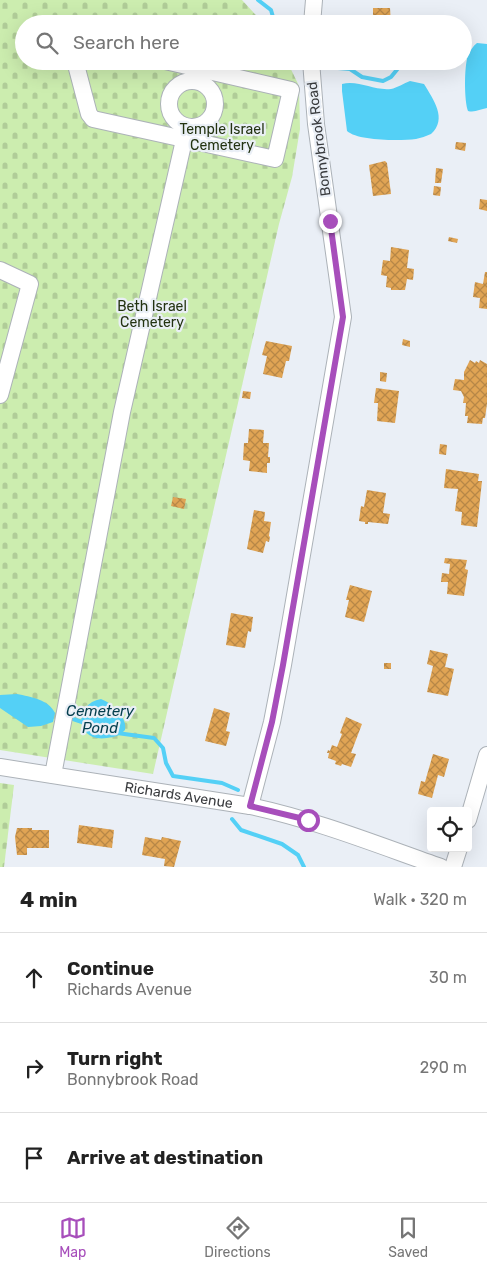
<!DOCTYPE html>
<html lang="en">
<head>
<meta charset="utf-8">
<style>
	:root { --surface:#fff; --page:#f2f2f2; --text:#222; --muted:#767676; --line:#e0e0e0; --accent:#a74ebb }
	body { margin:0; font-family:Rubik,sans-serif; background:var(--page); color:var(--text) }
	.controls { position:absolute; right:15px; bottom:15px; display:grid; overflow:hidden; border-radius:5px; box-shadow:0 5px 20px #0002 }
	.controls button { width:45px; height:45px; display:grid; place-items:center; padding:0; border:0; border-bottom:1px solid var(--line); background:var(--surface); color:var(--text); font:25px sans-serif }
	.stop { position:absolute; width:15px; height:15px; margin:-11px; border:4px solid #a74ebb; border-radius:50%; background:#fff }
	.stop.end { background:#a74ebb; border-color:#fff; box-shadow:0 1px 5px #0008 }
	.list { margin:0; padding:0; list-style:none }
	h2 { display:flex; justify-content:space-between; align-items:center; height:65px; margin:0; padding:0 20px; font-size:21px }
	h2 small { font-size:16px; font-weight:400; color:var(--muted) }
	.list li { display:grid; grid-template-columns:32px 1fr auto; gap:15px; align-items:center; box-sizing:border-box; height:90px; padding:0 20px; border-top:1px solid var(--line) }
	.list b { display:block; font-size:19px; white-space:nowrap }
	.list p { margin:0; font-size:16px; white-space:nowrap; color:var(--muted) }
	.list em { font-size:16px; font-style:normal; color:var(--muted) }
	.icon { flex:none; width:28px; height:28px; fill:none; stroke:currentColor; stroke-width:2; stroke-linecap:round; stroke-linejoin:round }
	.map { position:relative; flex:none; width:487px; height:867px; overflow:hidden }
	.search { position:absolute; background:var(--surface); box-shadow:0 5px 20px #0002; left:15px; right:15px; top:15px; height:55px; display:flex; align-items:center; gap:12px; box-sizing:border-box; padding:0 18px; border-radius:28px; color:var(--muted); font-size:19px }
	.sheet { height:335px; background:var(--surface) }
	nav { display:flex; justify-content:space-around; align-items:center; box-sizing:border-box; height:70px; border-top:1px solid var(--line); background:var(--surface); font-size:14px; color:var(--muted) }
	nav a { display:grid; justify-items:center; gap:2px }
	nav .on { color:var(--accent) }
	.map>svg:first-child { display:block }
</style>
</head>
<body>
<div class="map">
<svg width="487" height="867" viewBox="0 0 487 867">
	<defs>
		<pattern id="cemetery-stones" width="16" height="16" patternUnits="userSpaceOnUse" patternTransform="scale(1.25)"><rect width="16" height="16" fill="#ccedaf"/><path d="M2 7V4a2 2 0 0 1 4 0v3zM10 15v-3a2 2 0 0 1 4 0v3z" fill="#b0cc98"/></pattern>
		<pattern id="building-cross-hatch" width="8" height="8" patternUnits="userSpaceOnUse" patternTransform="scale(1.25)"><rect width="8" height="8" fill="#e0a454"/><path d="M0 0l8 8M0 8l8-8" fill="none" stroke="#b78747"/></pattern>
	</defs>
	<rect width="100%" height="100%" fill="#eaeff6"/>
	<!-- cemetery -->
	<g fill="url(#cemetery-stones)">
		<polygon points="0,0 242,0 264,24 24,24 24,61 287,61 299,86 300,129 292,177 279,224 153,774 0,750"/>
		<polygon points="0,783 14,785 4,867 0,867"/>
	</g>
	<!-- water -->
	<g fill="#54d0f6">
		<path d="M 477,43 L 487,44 L 487,108 C 480,109 475,113 468,111 C 464,102 464,65 468,56 C 470,51 473,46 477,43 Z"/>
		<path d="M 410,81 L 424,84 C 433,99 448,119 431,134 C 426,136 421,138 416,139 C 400,141 358,141 347,131 L 342,91 L 342,84 C 359,80 374,91 391,89 C 397,88 404,83 410,81 Z"/>
		<path d="M 17,694 C 31,697 48,699 55,713 L 53,722 L 41,726 L 28,727 L 0,708 L 0,695 Z"/>
		<path d="M 101,699 C 112,703 128,718 125,730 C 119,736 115,737 107,738 C 76,743 72,704 101,699 Z"/>
	</g>
	<g fill="none" stroke-linecap="round" stroke-linejoin="round">
		<!-- stream -->
		<g stroke="#54d0f6" stroke-width="4">
			<polyline points="258,0 271,10 275,24"/>
			<polyline points="463,55 471,59"/>
			<polyline points="326,67 350,69 362,77 383,81 391,77 404,61"/>
			<polyline points="73,719 85,723"/>
			<polyline points="117,733 154,738 163,748 166,763 173,776 222,783 238,790"/>
			<polyline points="232,819 241,830 282,844 298,855 304,867"/>
		</g>
	</g>
	<!-- building -->
	<g fill="url(#building-cross-hatch)">
		<polygon points="373,8 390,8 391,24 373,24"/>
		<polygon points="456,142 466,143 465,151 455,149"/>
		<polygon points="385,161 387,163 391,194 373,196 369,165"/>
		<polygon points="436,168 443,169 441,183 435,183"/>
		<polygon points="434,186 441,187 440,196 433,195"/>
		<polygon points="480,199 487,200 487,211 479,209"/>
		<polygon points="449,237 458,239 457,243 448,241"/>
		<polygon points="391,247 409,250 407,268 414,269 413,280 407,279 405,290 391,290 391,288 386,287 387,276 381,275 383,260 390,261"/>
		<polygon points="485,272 487,272 487,309 479,308 480,298 473,297 475,282 483,284"/>
		<polygon points="403,339 410,341 410,347 402,345"/>
		<polygon points="266,341 292,346 289,361 286,361 282,378 263,374 267,356 262,355"/>
		<polygon points="470,360 475,363 476,361 479,363 480,360 487,364 487,404 485,418 483,418 482,424 467,423 468,416 465,416 466,403 463,403 464,397 461,391 453,390 455,379 464,380 464,372"/>
		<polygon points="380,372 387,373 386,382 380,381"/>
		<polygon points="376,388 399,391 395,423 377,421 378,403 374,403"/>
		<polygon points="243,391 251,392 250,399 242,398"/>
		<polygon points="249,429 264,430 263,443 269,443 268,457 270,457 270,463 267,463 267,473 249,471 250,461 243,460 244,443 248,443"/>
		<polygon points="440,444 447,445 446,455 439,454"/>
		<polygon points="446,469 479,474 478,481 482,481 477,527 461,525 462,512 455,511 458,489 444,488"/>
		<polygon points="367,490 386,493 383,513 390,514 388,524 368,522 368,524 365,524 365,522 359,521 361,506 364,507"/>
		<polygon points="173,497 186,499 184,509 171,506"/>
		<polygon points="254,510 265,512 264,521 271,522 269,536 270,537 269,542 266,541 263,553 247,549"/>
		<polygon points="445,558 467,560 465,569 468,570 464,596 447,594 448,582 441,582 442,573 449,574 450,564 444,563"/>
		<polygon points="350,585 372,591 364,622 345,617 349,600 346,600"/>
		<polygon points="231,613 253,617 251,632 248,631 245,648 226,645"/>
		<polygon points="430,650 448,654 445,667 454,669 448,696 427,692 433,666 427,664"/>
		<rect x="384" y="663" width="7" height="6"/>
		<polygon points="214,708 230,713 226,731 230,732 226,746 205,741"/>
		<polygon points="346,717 362,724 351,753 356,754 351,767 342,764 341,766 335,764 336,761 328,758 329,753 327,753 328,750 330,751 332,745 337,747 342,734 340,733"/>
		<polygon points="433,754 449,759 444,777 438,775 432,798 418,794 421,781 425,782"/>
		<polygon points="79,825 114,830 112,848 77,843"/>
		<polygon points="17,828 32,828 32,830 49,830 49,848 27,848 27,855 17,855 15,837"/>
		<polygon points="145,837 161,840 162,837 181,841 174,867 164,866 165,859 142,855"/>
	</g>
	<g fill="none" stroke-linecap="round" stroke-linejoin="round">
		<defs>
			<g id="minor">
				<polyline points="312,24 314,0"/>
				<polyline points="75,61 89,114 93,119 275,159 291,90 165,61"/>
				<circle cx="192" cy="104" r="23"/>
				<polyline points="0,270 30,284 0,395"/>
				<path id="s1" d="M 0,767 L 250,806 C 316,820 378,845 441,867"/>
				<polyline points="53,775 122,412 187,127"/>
				<polyline points="250,806 272,722 283,665 343,317 316,124 311,61"/>
				<polyline points="468,820 487,755"/>
				<polyline points="453,867 459,848"/>
			</g>
		</defs>
		<!-- minor casing -->
		<use href="#minor" stroke="#acb2b8" stroke-width="18"/>
		<!-- minor -->
		<use href="#minor" stroke="#fff" stroke-width="16"/>
	</g>
	<g fill="none" stroke-linecap="round" stroke-linejoin="round">
		<!-- route -->
		<polyline stroke="#a74ebb" stroke-width="6" points="308,820 250,806 272,722 283,665 343,317 330,221"/>
	</g>
	<g text-anchor="middle" dominant-baseline="central" stroke-width="4.5" stroke-linejoin="round" paint-order="stroke">
		<!-- park labels -->
		<g font-size="14" fill="#233311" stroke="#eaeff6">
			<text x="222" y="129">Temple Israel<tspan x="222" dy="16">Cemetery</tspan></text>
			<text x="152" y="306">Beth Israel<tspan x="152" dy="16">Cemetery</tspan></text>
		</g>
		<!-- street labels -->
		<g font-size="14" fill="#3a3c3f" stroke="#eaeff6">
			<text transform="translate(319 139) rotate(-97)">Bonnybrook Road</text>
			<text stroke="none"><textPath href="#s1" startOffset="181">Richards Avenue</textPath></text>
		</g>
		<!-- water labels -->
		<g font-size="15" font-style="italic" fill="#033d4d" stroke="#eaeff6">
			<text x="100" y="711">Cemetery<tspan x="100" dy="17">Pond</tspan></text>
		</g>
	</g>
</svg>
<div class="controls">
<button><svg class="icon" aria-label="locate" viewBox="0 0 24 24"><circle cx="12" cy="12" r="6"/><path d="M12 2v4M12 18v4M2 12h4M18 12h4"/></svg></button>
</div>
<div class="stop" style="left:308px;top:820px"></div>
<div class="stop end" style="left:330px;top:221px"></div>
<div class="search"><svg class="icon" aria-label="search" viewBox="0 0 24 24"><circle cx="10" cy="10" r="6"/><path d="M15 15l6 6"/></svg>Search here</div>
</div>
<section class="sheet">
<h2>4 min<small>Walk · 320 m</small></h2>
<ul class="list">
<li><svg class="icon" aria-label="ahead" viewBox="0 0 24 24"><path d="M12 20V5M6 11l6-6 6 6"/></svg><div><b>Continue</b><p>Richards Avenue</p></div><em>30 m</em></li>
<li><svg class="icon" aria-label="right" viewBox="0 0 24 24"><path d="M7 20v-9h11M14 6l5 5-5 5"/></svg><div><b>Turn right</b><p>Bonnybrook Road</p></div><em>290 m</em></li>
<li><svg class="icon" aria-label="arrive" viewBox="0 0 24 24"><path d="M6 21V4h12l-3 4 3 4H6"/></svg><div><b>Arrive at destination</b></div></li>
</ul>
</section>
<nav>
<a class="on"><svg class="icon" aria-label="map" viewBox="0 0 24 24"><path d="M3 6l6-2 6 2 6-2v14l-6 2-6-2-6 2zM9 4v14M15 6v14"/></svg>Map</a>
<a><svg class="icon" aria-label="directions" viewBox="0 0 24 24"><path d="M12 3l9 9-9 9-9-9zM9 14v-3h6M13 9l2 2-2 2"/></svg>Directions</a>
<a><svg class="icon" aria-label="saved" viewBox="0 0 24 24"><path d="M7 4h10v16l-5-4-5 4z"/></svg>Saved</a>
</nav>
</body>
</html>
